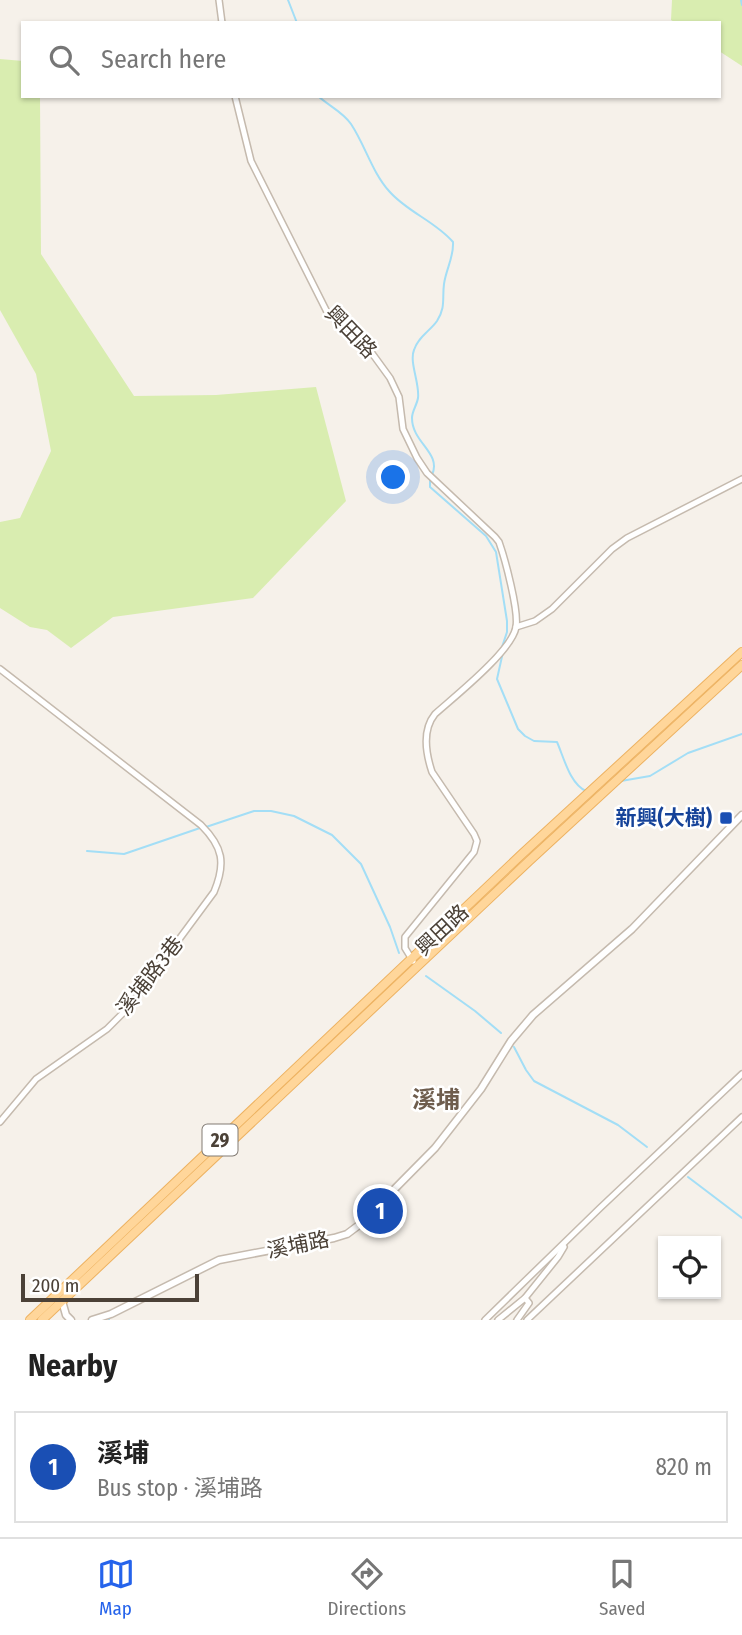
<!DOCTYPE html>
<html lang="en">
<head>
<meta charset="utf-8">
<style>
	:root { --surface:#fff; --page:#f2f2f2; --text:#222; --muted:#767676; --line:#e0e0e0; --accent:#2563eb }
	body { margin:0; font-family:"Fira Sans Condensed","Noto Sans TC",sans-serif; background:var(--page); color:var(--text) }
	.controls { position:absolute; right:21px; bottom:21px; display:grid; overflow:hidden; border-radius:0px; box-shadow:0 2px 5px #0004 }
	.controls button { width:63px; height:63px; display:grid; place-items:center; padding:0; border:0; border-bottom:2px solid var(--line); background:var(--surface); color:var(--text); font:35px sans-serif }
	.scale { position:absolute; left:21px; bottom:18px; width:178px; box-sizing:border-box; padding-left:7px; border:4px solid #4b4137; border-top:0; font-size:19px; line-height:24px; white-space:nowrap; color:#4b4137; -webkit-text-stroke:5px #fff; paint-order:stroke }
	.you { position:absolute; left:394px; top:478px; width:24px; height:24px; margin:-18px; border:5px solid #fff; border-radius:50%; background:#1a73e8; box-shadow:0 0 0 10px #1a73e833 }
	.badge { display:grid; place-items:center; width:46px; height:46px; border-radius:50%; background:var(--accent); color:#fff; font-size:23px; font-weight:700 }
	.pin { position:absolute; translate:-50% -50%; border:4px solid #fff; box-shadow:0 2px 7px #0006 }
	.list { margin:0; padding:0; list-style:none }
	h2 { display:flex; justify-content:space-between; align-items:center; height:91px; margin:0; padding:0 28px; font-size:30px }
	h2 small { font-size:23px; font-weight:400; color:var(--muted) }
	.list li { display:grid; grid-template-columns:46px 1fr auto; gap:21px; align-items:center; box-sizing:border-box; height:112px; margin:0 14px 14px; padding:0 14px; border:2px solid var(--line); border-radius:0px }
	.list b { display:block; font-size:26px; white-space:nowrap }
	.list p { margin:0; font-size:23px; white-space:nowrap; color:var(--muted) }
	.list em { font-size:23px; font-style:normal; color:var(--muted) }
	.icon { flex:none; width:38px; height:38px; fill:none; stroke:currentColor; stroke-width:2; stroke-linecap:round; stroke-linejoin:round }
	.map { position:relative; flex:none; width:742px; height:1320px; overflow:hidden }
	.search { position:absolute; background:var(--surface); box-shadow:0 2px 5px #0004; left:21px; right:21px; top:21px; height:77px; display:flex; align-items:center; gap:18px; box-sizing:border-box; padding:0 24px; border-radius:0px; color:var(--muted); font-size:26px }
	.sheet { height:217px; background:var(--surface) }
	nav { display:flex; justify-content:space-around; align-items:center; box-sizing:border-box; height:98px; border-top:2px solid var(--line); background:var(--surface); font-size:19px; color:var(--muted) }
	nav a { display:grid; justify-items:center; gap:4px }
	nav .on { color:var(--accent) }
	.map>svg:first-child { display:block }
</style>
</head>
<body>
<div class="map">
<svg width="742" height="1320" viewBox="0 0 742 1320">
	<rect width="100%" height="100%" fill="#f6f1ea"/>
	<!-- green -->
	<g fill="#d9edb0">
		<polygon points="672,0 742,0 742,66 719,51 719,23 676,23 671,20"/>
		<polygon points="0,59 23,61 23,96 40,96 41,254 134,396 216,395 316,387 346,501 253,598 113,617 71,648 47,630 30,627 0,608 0,522 20,518 51,451 36,374 0,310"/>
	</g>
	<g fill="none" stroke-linecap="round" stroke-linejoin="round">
		<!-- stream -->
		<g stroke="#a3def6" stroke-width="2">
			<polyline points="288,0 297,23"/>
			<polyline points="741,0 742,5"/>
			<path d="M 318,96 C 329,106 343,112 351,124 C 365,145 372,172 389,191 C 407,212 435,221 453,242 C 454,257 446,269 444,284 C 442,298 446,307 437,321 C 430,331 418,337 414,350 C 409,362 420,384 418,398 C 417,405 412,411 412,418 C 412,443 442,453 432,475"/>
			<polyline points="430,480 430,487 486,536 496,552 507,621 507,632 502,647"/>
			<path d="M 503,652 L 497,679 L 518,729 L 525,736 L 534,741 L 557,742 C 564,758 570,784 586,791"/>
			<polyline points="621,781 650,776 688,753 742,734"/>
			<polyline points="206,827 254,811 271,811 294,816 332,835 361,864 390,927 399,953"/>
			<polyline points="87,851 124,854 200,828"/>
			<polyline points="426,976 475,1011 501,1033"/>
			<polyline points="514,1047 526,1070 534,1081 618,1125 647,1147"/>
			<polyline points="688,1177 742,1218"/>
			<polyline points="109,1320 109,1319"/>
		</g>
		<defs>
			<g id="minor">
				<polyline points="219,0 222,23"/>
				<path d="M 235,96 L 251,161 L 327,312 L 339,324 L 358,334 L 390,378 L 399,397 L 403,429 L 417,458 L 427,473 L 495,537 L 499,542 C 505,559 519,611 516,627 C 512,651 454,697 435,714 C 422,730 426,754 432,772 L 474,834 L 477,841 L 474,852 L 405,937 L 405,948 L 413,961"/>
				<polyline points="516,627 535,621 552,609 612,549 627,538 742,479"/>
				<path d="M 0,669 L 201,825 C 223,847 226,863 214,892 L 132,1003 L 121,1015 L 107,1029 L 36,1079 L 0,1122"/>
				<polyline points="485,1320 600,1208 742,1074"/>
				<polyline points="498,1320 525,1298 558,1257 564,1247"/>
				<polyline points="517,1320 529,1303 525,1298"/>
				<polyline points="527,1320 742,1117"/>
			</g>
			<g id="tertiary">
				<polyline points="62,1301 66,1315 71,1320"/>
				<polyline points="92,1320 111,1314 219,1260 334,1238 347,1234 359,1225 435,1148 481,1089 511,1041 533,1015 632,929 742,815"/>
			</g>
			<g id="primary">
				<polyline points="30,1320 522,854 742,652"/>
				<polyline points="42,1320 529,861 742,665"/>
			</g>
		</defs>
		<!-- minor casing -->
		<use href="#minor" stroke="#c5baae" stroke-width="8"/>
		<!-- tertiary casing -->
		<use href="#tertiary" stroke="#c5baae" stroke-width="9"/>
		<!-- primary casing -->
		<use href="#primary" stroke="#edb261" stroke-width="10"/>
		<!-- minor -->
		<use href="#minor" stroke="#fff" stroke-width="5"/>
		<!-- tertiary -->
		<use href="#tertiary" stroke="#fff" stroke-width="6"/>
		<!-- primary -->
		<use href="#primary" stroke="#ffd69a" stroke-width="8"/>
	</g>
	<!-- markers -->
	<rect fill="#1a4fb4" stroke="#fff" stroke-width="2.5" x="719" y="811" width="14" height="14" rx="3.5"/>
	<g text-anchor="middle" dominant-baseline="central" stroke-width="5" stroke-linejoin="round" paint-order="stroke">
		<!-- shield labels -->
		<rect fill="#fff" stroke="#817a73" stroke-width="2" x="202.5" y="1124.5" width="35" height="31" rx="5"/>
		<g font-size="19" font-weight="bold" fill="#4b4137">
			<text x="220" y="1140">29</text>
		</g>
		<!-- street labels -->
		<g font-size="21" fill="#4b4137" stroke="#fff">
			<text transform="translate(351 332) rotate(46)">興田路</text>
			<text transform="translate(442 930) rotate(-43)">興田路</text>
			<text transform="translate(150 976) rotate(-52)">溪埔路3巷</text>
			<text transform="translate(298 1245) rotate(-11)">溪埔路</text>
		</g>
		<!-- transit labels -->
		<g font-size="21" font-weight="bold" fill="#164399" stroke="#fff" text-anchor="end">
			<text x="712" y="818">新興(大樹)</text>
		</g>
		<!-- quarter labels -->
		<g font-size="24" font-weight="bold" fill="#6e5d4d" stroke="#fff">
			<text x="436" y="1100">溪埔</text>
		</g>
	</g>
</svg>
<div class="controls">
<button><svg class="icon" aria-label="locate" viewBox="0 0 24 24"><circle cx="12" cy="12" r="6"/><path d="M12 2v4M12 18v4M2 12h4M18 12h4"/></svg></button>
</div>
<div class="scale">200 m</div>
<div class="you"></div>
<div class="pin badge" style="left:380px;top:1211px;background:#1a4fb4">1</div>
<div class="search"><svg class="icon" aria-label="search" viewBox="0 0 24 24"><circle cx="10" cy="10" r="6"/><path d="M15 15l6 6"/></svg>Search here</div>
</div>
<section class="sheet">
<h2>Nearby<small></small></h2>
<ul class="list">
<li><span class="badge" style="background:#1a4fb4">1</span><div><b>溪埔</b><p>Bus stop · 溪埔路</p></div><em>820 m</em></li>
</ul>
</section>
<nav>
<a class="on"><svg class="icon" aria-label="map" viewBox="0 0 24 24"><path d="M3 6l6-2 6 2 6-2v14l-6 2-6-2-6 2zM9 4v14M15 6v14"/></svg>Map</a>
<a><svg class="icon" aria-label="directions" viewBox="0 0 24 24"><path d="M12 3l9 9-9 9-9-9zM9 14v-3h6M13 9l2 2-2 2"/></svg>Directions</a>
<a><svg class="icon" aria-label="saved" viewBox="0 0 24 24"><path d="M7 4h10v16l-5-4-5 4z"/></svg>Saved</a>
</nav>
</body>
</html>
